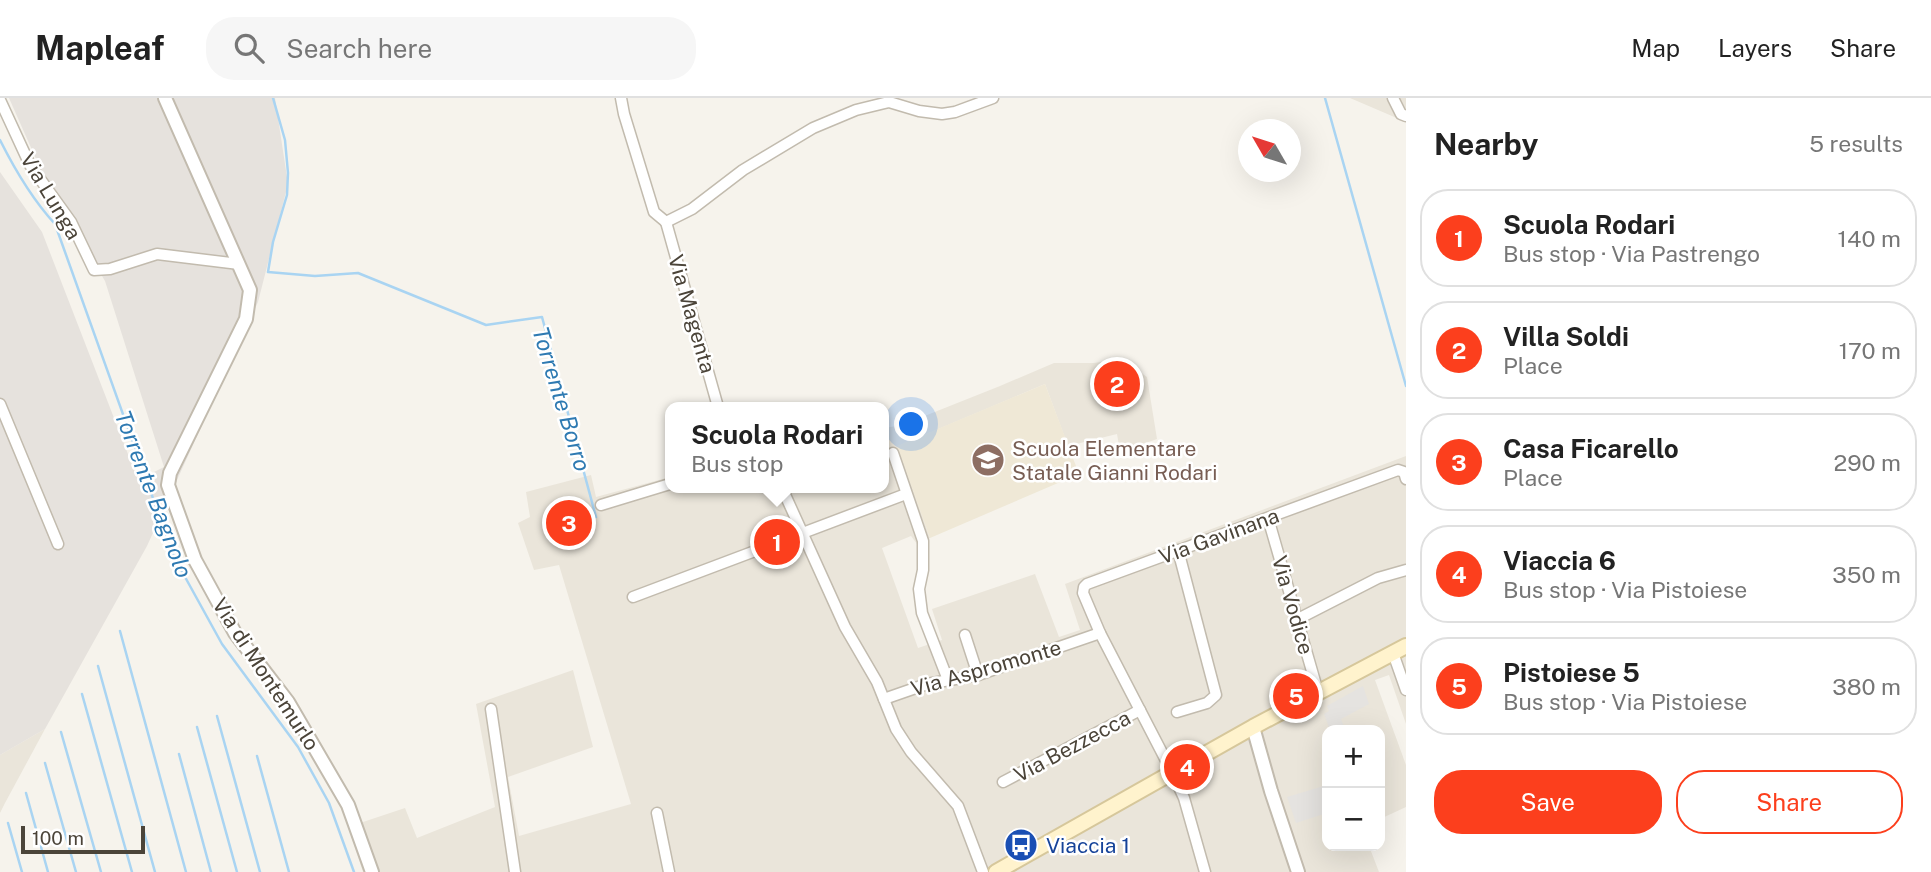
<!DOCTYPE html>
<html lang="en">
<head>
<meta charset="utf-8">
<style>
	:root { --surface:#fff; --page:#f6f6f6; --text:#222; --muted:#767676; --line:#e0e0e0; --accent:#fc3f1d }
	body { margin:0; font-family:"Public Sans",sans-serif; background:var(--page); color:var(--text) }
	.controls { position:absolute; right:21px; bottom:21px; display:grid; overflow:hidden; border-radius:14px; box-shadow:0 7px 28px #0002 }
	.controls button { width:63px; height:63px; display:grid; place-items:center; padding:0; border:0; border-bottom:2px solid var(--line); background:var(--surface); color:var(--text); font:35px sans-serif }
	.compass { position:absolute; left:1238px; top:21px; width:63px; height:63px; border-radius:50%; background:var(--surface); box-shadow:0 7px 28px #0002; rotate:309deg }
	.scale { position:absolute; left:21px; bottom:18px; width:124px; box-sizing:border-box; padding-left:7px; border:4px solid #4b4439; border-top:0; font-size:19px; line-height:24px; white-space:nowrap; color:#4b4439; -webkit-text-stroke:5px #fff; paint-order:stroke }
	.you { position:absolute; left:912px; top:327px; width:24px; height:24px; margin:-18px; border:5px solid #fff; border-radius:50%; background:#1a73e8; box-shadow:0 0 0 10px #1a73e833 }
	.badge { display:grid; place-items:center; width:46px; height:46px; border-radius:50%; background:var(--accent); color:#fff; font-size:23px; font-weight:700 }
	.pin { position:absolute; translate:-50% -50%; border:4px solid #fff; box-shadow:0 2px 7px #0006 }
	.popup { position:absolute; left:665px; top:304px; width:224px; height:91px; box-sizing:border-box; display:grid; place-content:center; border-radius:14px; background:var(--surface); filter:drop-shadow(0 2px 5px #0005); font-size:23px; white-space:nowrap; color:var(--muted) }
	.popup b { font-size:26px; color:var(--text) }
	.popup::after { content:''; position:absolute; left:50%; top:100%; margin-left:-14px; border:14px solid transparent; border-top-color:var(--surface) }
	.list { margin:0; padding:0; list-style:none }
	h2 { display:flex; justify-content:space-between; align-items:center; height:91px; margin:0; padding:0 28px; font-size:30px }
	h2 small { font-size:23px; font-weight:400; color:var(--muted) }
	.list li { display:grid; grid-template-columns:46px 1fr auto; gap:21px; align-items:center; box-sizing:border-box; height:98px; margin:0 14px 14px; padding:0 14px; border:2px solid var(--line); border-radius:28px }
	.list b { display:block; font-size:26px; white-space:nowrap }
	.list p { margin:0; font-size:23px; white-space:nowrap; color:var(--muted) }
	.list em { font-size:23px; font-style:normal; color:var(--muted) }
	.actions { display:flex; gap:14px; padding:21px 28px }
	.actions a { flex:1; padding:16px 0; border:2px solid var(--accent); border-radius:28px; text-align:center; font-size:24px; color:var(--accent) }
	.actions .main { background:var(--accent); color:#fff }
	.icon { flex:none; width:38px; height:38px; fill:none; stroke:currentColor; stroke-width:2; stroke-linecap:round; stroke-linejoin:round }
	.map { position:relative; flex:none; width:1406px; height:774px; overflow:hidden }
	header { display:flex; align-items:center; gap:42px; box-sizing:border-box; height:98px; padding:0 35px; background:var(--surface); border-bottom:2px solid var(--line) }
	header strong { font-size:33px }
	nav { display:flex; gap:38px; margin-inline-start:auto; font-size:24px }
	.search { width:490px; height:63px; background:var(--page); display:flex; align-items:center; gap:18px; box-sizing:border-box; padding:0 24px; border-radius:28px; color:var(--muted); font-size:26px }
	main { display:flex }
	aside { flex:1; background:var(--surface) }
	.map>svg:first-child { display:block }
</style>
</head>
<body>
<header>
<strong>Mapleaf</strong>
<div class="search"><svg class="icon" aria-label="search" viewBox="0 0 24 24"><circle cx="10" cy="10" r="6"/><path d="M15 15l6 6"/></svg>Search here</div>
<nav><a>Map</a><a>Layers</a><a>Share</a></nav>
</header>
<main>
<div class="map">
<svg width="1406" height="774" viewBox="0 0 1406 774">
	<rect width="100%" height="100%" fill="#f6f3ec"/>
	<!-- residential -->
	<g fill="#eae5da">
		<polygon points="1350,0 1406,0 1406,24"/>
		<polygon points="1122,261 1147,279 1157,341 1120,354 1117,336 1068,348 1045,286 898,348 930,440 917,446 911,438 882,450 918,550 942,542 932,511 1035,476 1059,539 1080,532 1065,486 1406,358 1406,626 1389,577 1375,582 1406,667 1406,709 1380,721 1380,632 1327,632 1327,748 1369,748 1379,774 363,774 348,729 405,710 417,740 495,709 476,606 573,572 593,649 508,679 519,738 631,706 559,467 534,472 518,425 530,419 526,394 591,377 596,399 670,379 670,390 884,390 884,330 902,327 1000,288 1054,265 1094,265"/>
		<polygon points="45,631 5,705 0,715 0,657"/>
	</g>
	<!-- industrial -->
	<polygon fill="#e6e2dd" points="9,0 275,0 288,86 258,204 147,448 45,631 0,657 0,74 42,134 138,382 164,369 105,183 48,88"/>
	<!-- education -->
	<polygon fill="#efe8d6" points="1045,286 1079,376 930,440 897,348"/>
	<!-- parking -->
	<g fill="#e5e3e0">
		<polygon points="1363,588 1369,606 1341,621 1345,632 1330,632 1324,616 1329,613 1327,608"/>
		<polygon points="1327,687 1327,715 1296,725 1287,699"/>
	</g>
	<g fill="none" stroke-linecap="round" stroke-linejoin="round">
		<!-- stream -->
		<g stroke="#a9d4f2" stroke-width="2.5">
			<polyline points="273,0 285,42 288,75 287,97 273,144 268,174 315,178 358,175 486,227 542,219 596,419"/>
			<polyline points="1325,0 1406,288"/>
			<path d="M 0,42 C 15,72 32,101 55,126 L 174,459 L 222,546 L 298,649 L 329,705 L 354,774"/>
			<polyline points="120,533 186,774"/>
			<polyline points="98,568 155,774"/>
			<polyline points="82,596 132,774"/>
			<polyline points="217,618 260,774"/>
			<polyline points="197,629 237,774"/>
			<polyline points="61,634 101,774"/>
			<polyline points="179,656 211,774"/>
			<polyline points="257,658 289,774"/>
			<polyline points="45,665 76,774"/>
			<polyline points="26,695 48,774"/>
			<polyline points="8,725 22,774"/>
		</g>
		<defs>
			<g id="minor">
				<polyline points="621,0 624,16 654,114 666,124"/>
				<polyline points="1393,0 1401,16 1406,18"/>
				<polyline points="0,2 30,67 71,124 94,172 110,171 157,156 239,166"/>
				<polyline points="666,124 692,111 743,72 813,30 856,12 889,4 919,13 942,16 955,14 993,0"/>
				<polyline points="666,124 718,309"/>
				<polyline points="0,306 58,446"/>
				<polyline points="893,355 923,443 923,472 919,491 922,515 948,582"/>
				<polyline points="782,390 845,529 877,584 896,631 911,654 958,708 983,774"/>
				<polyline points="601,407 670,386"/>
				<polyline points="1268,420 1318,594"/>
				<polyline points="633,499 906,396"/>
				<polyline points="1298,521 1378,480 1406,472"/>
				<polyline points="965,537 978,577"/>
				<polyline points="1393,555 1406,592"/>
				<polyline points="884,601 927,586 978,577 1100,535"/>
				<polyline points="491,611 515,774"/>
				<polyline points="1177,614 1207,605 1216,597 1178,452"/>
				<polyline points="1003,684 1140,612"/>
				<polyline points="657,715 669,774"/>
				<polyline points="1205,774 1184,700 1172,674 1100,535 1083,495 1084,489 1087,486 1398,372 1404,374 1406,381"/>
			</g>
			<g id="tertiary">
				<polyline points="165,0 250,192 246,221 170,375 168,387 195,462 235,535 288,604 348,707 372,774"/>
				<polyline points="1253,629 1271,693 1298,774"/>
			</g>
			<polyline id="secondary" points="996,774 1253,629 1406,548"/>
		</defs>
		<!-- minor casing -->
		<use href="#minor" stroke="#c2bbae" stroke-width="13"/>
		<!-- tertiary casing -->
		<use href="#tertiary" stroke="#c2bbae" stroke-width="16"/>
		<!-- secondary casing -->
		<use href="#secondary" stroke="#d6c79b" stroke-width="18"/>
		<!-- minor -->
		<use href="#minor" stroke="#fff" stroke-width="10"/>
		<!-- tertiary -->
		<use href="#tertiary" stroke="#fff" stroke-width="12"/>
		<!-- secondary -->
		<use href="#secondary" stroke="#fff3cd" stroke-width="14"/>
	</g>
	<!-- icons -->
	<defs>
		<symbol id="school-disc" viewBox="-11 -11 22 22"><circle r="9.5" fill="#8d6e63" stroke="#fff"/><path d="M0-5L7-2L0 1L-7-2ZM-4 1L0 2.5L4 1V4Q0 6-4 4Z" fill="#fff"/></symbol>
		<symbol id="bus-disc" viewBox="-11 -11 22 22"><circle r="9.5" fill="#1a4fb4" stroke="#fff"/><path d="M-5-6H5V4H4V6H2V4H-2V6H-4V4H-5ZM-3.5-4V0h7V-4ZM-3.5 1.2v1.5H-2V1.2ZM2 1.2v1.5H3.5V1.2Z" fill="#fff"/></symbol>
	</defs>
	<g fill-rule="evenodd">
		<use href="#school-disc" x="969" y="343" width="38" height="38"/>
		<use href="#bus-disc" x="1002" y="728" width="38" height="38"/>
	</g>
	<g text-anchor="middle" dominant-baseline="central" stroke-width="5" stroke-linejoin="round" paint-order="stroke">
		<!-- street labels -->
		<g font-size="21" fill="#4b4439" stroke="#fff">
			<text transform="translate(51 98) rotate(59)">Via Lunga</text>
			<text transform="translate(692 216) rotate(74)">Via Magenta</text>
			<text transform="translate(1219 438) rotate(-20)">Via Gavinana</text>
			<text transform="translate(1293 507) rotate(74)">Via Vodice</text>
			<text transform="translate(986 570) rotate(-16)">Via Aspromonte</text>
			<text transform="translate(266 576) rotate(57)">Via di Montemurlo</text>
			<text transform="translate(1072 648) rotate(-28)">Via Bezzecca</text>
		</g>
		<!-- education labels -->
		<g font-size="21" fill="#785e54" stroke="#fff" text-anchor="start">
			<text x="1012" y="350">Scuola Elementare<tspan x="1012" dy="24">Statale Gianni Rodari</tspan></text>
		</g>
		<!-- transit labels -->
		<g font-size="21" fill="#164399" stroke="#fff" text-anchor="start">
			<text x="1046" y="747">Viaccia 1</text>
		</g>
		<!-- water labels -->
		<g font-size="23" font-style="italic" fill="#2e7ab2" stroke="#fff">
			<text transform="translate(562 301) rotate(73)">Torrente Borro</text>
			<text transform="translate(154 396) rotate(69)">Torrente Bagnolo</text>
		</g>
	</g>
</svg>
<div class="controls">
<button>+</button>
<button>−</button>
</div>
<svg class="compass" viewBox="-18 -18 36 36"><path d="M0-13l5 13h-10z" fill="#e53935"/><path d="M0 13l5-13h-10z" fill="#767676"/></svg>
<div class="scale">100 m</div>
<div class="you"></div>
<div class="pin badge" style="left:777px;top:444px">1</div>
<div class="popup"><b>Scuola Rodari</b>Bus stop</div>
<div class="pin badge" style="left:1117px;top:286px">2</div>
<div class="pin badge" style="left:569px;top:425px">3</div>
<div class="pin badge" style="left:1187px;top:669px">4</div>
<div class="pin badge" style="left:1296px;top:598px">5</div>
</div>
<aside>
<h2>Nearby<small>5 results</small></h2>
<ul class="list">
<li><span class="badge">1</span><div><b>Scuola Rodari</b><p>Bus stop · Via Pastrengo</p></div><em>140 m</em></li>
<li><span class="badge">2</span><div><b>Villa Soldi</b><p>Place</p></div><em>170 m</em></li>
<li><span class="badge">3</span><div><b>Casa Ficarello</b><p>Place</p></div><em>290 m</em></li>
<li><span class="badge">4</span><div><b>Viaccia 6</b><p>Bus stop · Via Pistoiese</p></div><em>350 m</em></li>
<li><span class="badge">5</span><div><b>Pistoiese 5</b><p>Bus stop · Via Pistoiese</p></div><em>380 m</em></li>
</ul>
<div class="actions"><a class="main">Save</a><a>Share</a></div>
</aside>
</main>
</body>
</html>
